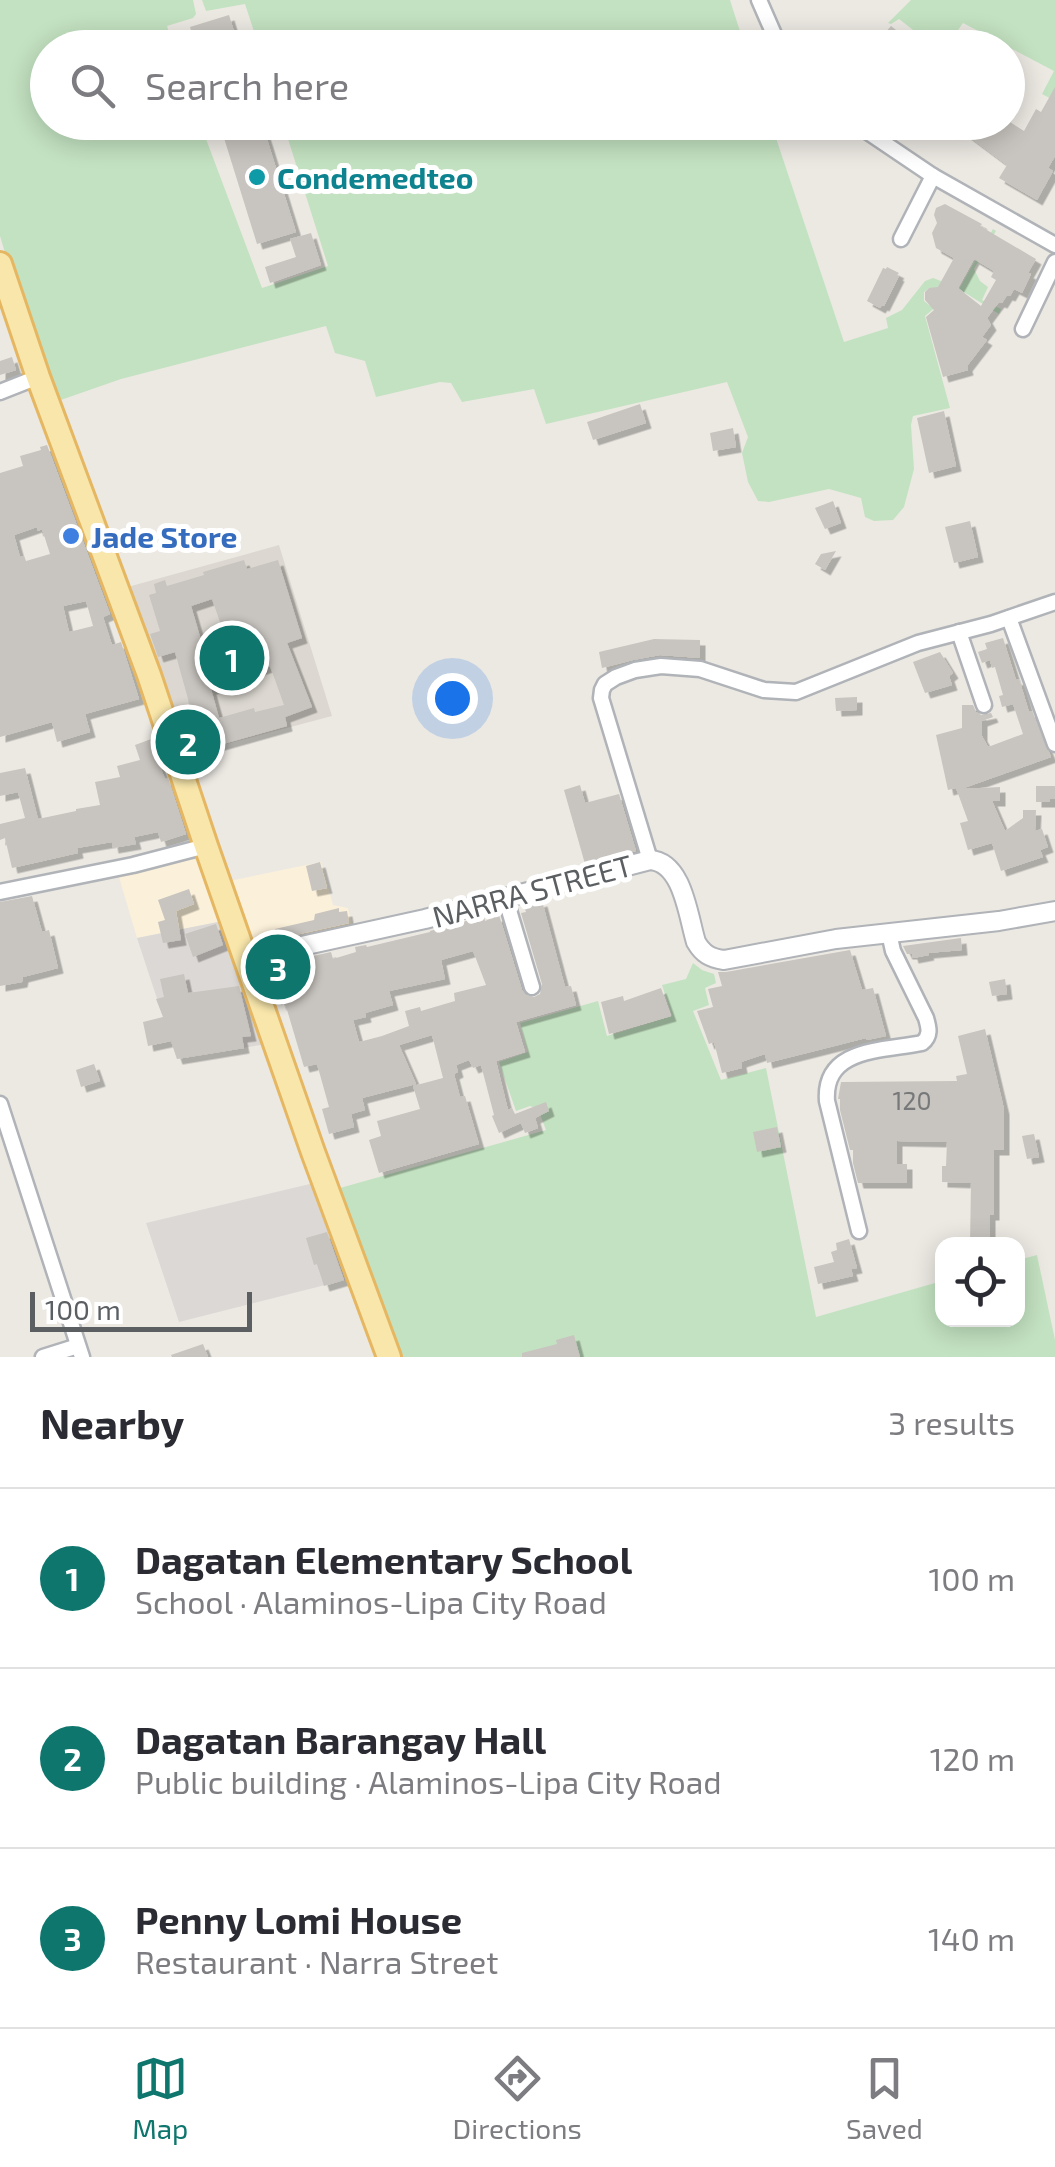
<!DOCTYPE html>
<html lang="en">
<head>
<meta charset="utf-8">
<style>
	:root { --surface:#fff; --page:#f7f7f7; --text:#2b2b33; --muted:#7c7c81; --line:#e1e1e2; --accent:#0f766e }
	body { margin:0; font-family:"Exo 2",sans-serif; background:var(--page); color:var(--text) }
	.controls { position:absolute; right:30px; bottom:30px; display:grid; overflow:hidden; border-radius:20px; box-shadow:0 5px 25px #0003 }
	.controls button { width:90px; height:90px; display:grid; place-items:center; padding:0; border:0; border-bottom:2px solid var(--line); background:var(--surface); color:var(--text); font:50px sans-serif }
	.scale { position:absolute; left:30px; bottom:25px; width:222px; box-sizing:border-box; padding-left:10px; border:5px solid #5b5f62; border-top:0; font-size:28px; line-height:35px; white-space:nowrap; color:#5b5f62; -webkit-text-stroke:8px #fff; paint-order:stroke }
	.you { position:absolute; left:452px; top:698px; width:35px; height:35px; margin:-25px; border:8px solid #fff; border-radius:50%; background:#1a73e8; box-shadow:0 0 0 15px #1a73e833 }
	.badge { display:grid; place-items:center; width:65px; height:65px; border-radius:50%; background:var(--accent); color:#fff; font-size:32px; font-weight:700 }
	.pin { position:absolute; translate:-50% -50%; border:5px solid #fff; box-shadow:0 2px 10px #0006 }
	.list { margin:0; padding:0; list-style:none }
	h2 { display:flex; justify-content:space-between; align-items:center; height:130px; margin:0; padding:0 40px; font-size:42px }
	h2 small { font-size:32px; font-weight:400; color:var(--muted) }
	.list li { display:grid; grid-template-columns:65px 1fr auto; gap:30px; align-items:center; box-sizing:border-box; height:180px; padding:0 40px; border-top:2px solid var(--line) }
	.list b { display:block; font-size:38px; white-space:nowrap }
	.list p { margin:0; font-size:32px; white-space:nowrap; color:var(--muted) }
	.list em { font-size:32px; font-style:normal; color:var(--muted) }
	.icon { flex:none; width:55px; height:55px; fill:none; stroke:currentColor; stroke-width:2; stroke-linecap:round; stroke-linejoin:round }
	.map { position:relative; flex:none; width:1055px; height:1357px; overflow:hidden }
	.search { position:absolute; background:var(--surface); box-shadow:0 5px 25px #0003; left:30px; right:30px; top:30px; height:110px; display:flex; align-items:center; gap:25px; box-sizing:border-box; padding:0 35px; border-radius:55px; color:var(--muted); font-size:38px }
	.sheet { height:670px; background:var(--surface) }
	nav { display:flex; justify-content:space-around; align-items:center; box-sizing:border-box; height:140px; border-top:2px solid var(--line); background:var(--surface); font-size:28px; color:var(--muted) }
	nav a { display:grid; justify-items:center; gap:5px }
	nav .on { color:var(--accent) }
	.map>svg:first-child { display:block }
</style>
</head>
<body>
<div class="map">
<svg width="1055" height="1357" viewBox="0 0 1055 1357">
	<defs>
		<filter id="shadow"><feDropShadow dx="5.5" dy="5.5" stdDeviation="0" flood-color="#0004"/></filter>
	</defs>
	<rect width="100%" height="100%" fill="#ece9e3"/>
	<!-- commercial -->
	<g fill="#fbf0d9">
		<polygon points="187,859 200,860 223,921 137,938 119,877"/>
		<polygon points="321,862 333,905 348,908 352,925 255,944 229,881"/>
	</g>
	<!-- industrial -->
	<g fill="#dbd8d5">
		<polygon points="223,921 266,1044 177,1059 137,938"/>
		<polygon points="314,1183 345,1280 179,1322 146,1223"/>
	</g>
	<!-- education -->
	<polygon fill="#dcd8d1" points="279,545 332,716 200,751 192,728 178,732 124,588"/>
	<!-- green -->
	<g fill="#c3e2c1">
		<polygon points="0,0 193,0 196,14 193,18 167,26 173,47 48,48 48,122 200,123 262,288 328,266 283,123 771,123 844,342 888,328 886,318 902,310 925,281 933,278 941,281 940,289 929,288 924,292 924,301 929,305 937,306 925,316 950,408 913,416 911,425 914,469 904,507 893,520 874,521 865,517 861,498 829,489 769,502 758,501 748,482 742,453 748,437 727,382 546,424 534,389 462,402 451,383 440,382 376,397 365,361 335,353 326,326 121,379 55,402 28,329 0,236"/>
		<polygon points="202,0 730,0 745,47 259,47 245,4 206,11"/>
		<polygon points="911,0 1055,0 1055,101 1042,94 1054,71 963,23 946,47 928,48 926,40 899,19 891,24 888,23"/>
		<polygon points="993,229 996,231 974,269 980,281 988,287 982,300 1001,309 999,314 959,289"/>
		<polygon points="693,963 702,970 714,974 716,983 705,988 709,1005 693,1011 721,1080 766,1068 816,1317 942,1281 942,1320 1018,1320 1018,1260 1037,1255 1055,1340 1055,1357 401,1357 340,1188 546,1130 538,1109 530,1106 516,1111 499,1062 528,1052 520,1023 598,1001 607,1036 672,1016 662,985 686,979"/>
	</g>
	<!-- building -->
	<g fill="#c8c4bf" fill-rule="evenodd" filter="url(#shadow)">
		<polygon points="229,15 239,48 196,48 190,27"/>
		<polygon points="891,26 919,48 871,48 883,32 885,33"/>
		<polygon points="1055,87 1055,156 1048,168 1053,171 1037,200 999,178 1007,165 963,132 969,122 1010,122 1024,131 1036,109 1041,112"/>
		<polygon points="219,122 290,122 290,126 265,133 296,232 257,244"/>
		<path d="M 945,204 L 982,224 L 980,226 L 1036,259 L 1028,273 L 1031,274 L 1022,293 L 1014,289 L 1010,296 L 1007,295 L 1002,303 L 999,302 L 987,318 L 991,325 L 982,337 L 987,340 L 967,366 L 968,370 L 943,377 L 926,317 L 934,310 L 925,300 L 925,292 L 929,288 L 938,287 L 954,258 L 936,248 L 932,233 L 937,223 L 934,215 L 936,208 ZM 974,259 L 994,271 L 991,277 L 996,280 L 981,306 L 958,288 Z"/>
		<polygon points="311,233 321,265 270,283 265,267 296,257 290,239"/>
		<polygon points="887,267 899,273 897,275 899,276 884,306 882,305 880,308 867,301 883,268 886,269"/>
		<polygon points="12,357 16,370 0,375 0,361"/>
		<polygon points="640,404 646,423 593,440 587,422"/>
		<polygon points="944,411 956,466 929,473 917,418"/>
		<polygon points="733,428 736,447 713,451 710,433"/>
		<path d="M 47,445 L 110,614 L 103,617 L 112,645 L 121,642 L 139,699 L 85,714 L 90,732 L 57,742 L 52,722 L 0,737 L 0,473 L 23,466 L 20,456 L 41,450 L 40,447 ZM 37,527 L 38,531 L 42,529 L 50,554 L 26,561 L 24,556 L 20,557 L 14,535 ZM 86,601 L 93,626 L 69,632 L 63,606 Z"/>
		<polygon points="833,501 841,523 825,529 815,508"/>
		<polygon points="970,521 978,557 954,563 945,527"/>
		<polygon points="836,551 825,570 815,564 821,554"/>
		<path d="M 244,560 L 247,569 L 278,560 L 302,638 L 287,643 L 312,707 L 285,717 L 287,726 L 191,753 L 176,709 L 189,705 L 188,699 L 175,652 L 158,657 L 150,634 L 160,631 L 149,595 L 156,593 L 154,584 L 165,580 L 167,586 L 204,575 L 203,572 ZM 212,599 L 239,677 L 270,666 L 284,705 L 255,712 L 254,708 L 219,718 L 211,689 L 215,688 L 191,606 Z"/>
		<polygon points="1003,638 1016,680 1019,679 1029,712 1032,711 1051,757 961,789 1000,787 1000,801 992,801 1005,831 1023,818 1023,810 1036,810 1035,831 1042,829 1048,847 1040,850 1043,857 1001,871 992,843 968,850 960,823 968,821 956,788 948,790 936,735 962,728 962,705 973,705 976,712 981,715 991,713 993,717 982,721 982,736 988,747 1023,734 1013,704 1002,707 999,696 1003,695 995,667 992,668 990,660 982,663 978,652 987,649 985,643"/>
		<polygon points="654,639 700,640 700,658 660,655 633,660 602,668 599,652"/>
		<polygon points="940,652 953,673 949,676 952,685 925,693 913,662"/>
		<polygon points="857,697 857,710 836,711 835,698"/>
		<polygon points="154,738 161,757 157,759 165,779 168,778 186,834 161,842 158,832 134,837 136,844 113,848 112,842 77,848 78,853 12,868 5,838 0,840 0,824 25,818 18,792 0,796 0,773 25,768 38,819 76,811 76,809 100,805 95,782 120,777 117,766 140,760 135,745"/>
		<polygon points="580,785 585,803 619,794 636,851 585,864 564,790"/>
		<polygon points="1036,786 1055,786 1055,799 1050,799 1050,802 1036,802"/>
		<polygon points="320,862 327,888 312,891 306,866"/>
		<polygon points="189,889 194,904 176,911 181,940 163,943 158,922 165,920 158,900"/>
		<polygon points="32,896 42,932 49,930 58,968 23,977 22,982 0,986 0,902"/>
		<path d="M 542,901 L 565,987 L 571,986 L 576,1005 L 516,1022 L 525,1052 L 496,1061 L 508,1110 L 512,1108 L 515,1114 L 546,1102 L 549,1111 L 535,1118 L 538,1128 L 525,1133 L 521,1123 L 499,1133 L 492,1116 L 494,1115 L 481,1065 L 473,1068 L 469,1060 L 456,1065 L 458,1072 L 454,1074 L 460,1097 L 465,1096 L 479,1144 L 379,1173 L 369,1140 L 381,1136 L 377,1121 L 420,1109 L 413,1086 L 443,1078 L 432,1035 L 399,1045 L 416,1084 L 362,1098 L 365,1110 L 351,1114 L 354,1127 L 329,1134 L 322,1109 L 329,1107 L 317,1064 L 304,1067 L 285,1003 L 281,1005 L 269,966 L 331,952 L 333,959 L 356,952 L 355,947 L 366,945 L 367,947 L 430,932 L 430,931 L 484,916 L 485,921 L 499,915 L 522,990 L 526,995 L 534,997 L 540,994 L 542,984 L 521,913 L 526,912 L 524,906 ZM 473,951 L 486,985 L 454,993 L 455,1001 L 421,1011 L 420,1007 L 405,1011 L 409,1026 L 382,1036 L 359,1042 L 353,1020 L 366,1017 L 365,1013 L 393,1005 L 389,991 L 445,979 L 441,960 Z"/>
		<polygon points="339,908 339,912 347,911 349,923 277,939 275,929 314,920 315,914"/>
		<polygon points="216,924 223,945 193,957 185,934"/>
		<polygon points="961,938 962,950 928,953 929,955 913,958 912,954 907,954 903,946"/>
		<polygon points="850,950 862,990 873,988 886,1036 867,1040 866,1038 767,1063 765,1054 741,1062 742,1068 722,1073 714,1042 709,1044 697,1011 713,1007 708,989 722,986 718,972 726,972"/>
		<polygon points="184,974 188,993 239,986 251,1036 242,1037 244,1048 177,1059 171,1041 148,1046 143,1022 163,1017 156,999 164,997 160,979"/>
		<polygon points="1005,979 1007,994 992,996 989,982"/>
		<polygon points="661,988 671,1016 609,1034 601,1002 623,996 624,1001"/>
		<polygon points="985,1029 1004,1109 1004,1150 994,1150 994,1215 990,1215 990,1244 970,1244 971,1183 942,1182 942,1166 946,1166 947,1142 897,1141 897,1164 907,1164 907,1183 858,1183 853,1163 853,1150 850,1150 840,1110 840,1099 838,1099 841,1082 957,1081 956,1076 967,1074 958,1036"/>
		<polygon points="94,1064 100,1081 81,1087 76,1070"/>
		<polygon points="777,1127 781,1147 757,1152 753,1132"/>
		<polygon points="1034,1134 1039,1157 1027,1159 1022,1136"/>
		<polygon points="327,1232 344,1280 324,1286 317,1264 314,1265 306,1238"/>
		<polygon points="849,1239 857,1268 851,1269 853,1276 818,1284 814,1267 834,1262 831,1252 837,1250 836,1243"/>
		<polygon points="574,1335 580,1357 522,1357 522,1353 557,1344 556,1340"/>
		<polygon points="203,1344 208,1357 172,1357 171,1355"/>
	</g>
	<g fill="none" stroke-linecap="round" stroke-linejoin="round">
		<defs>
			<g id="minor">
				<polyline points="759,0 780,48"/>
				<polyline points="853,122 933,176 1055,245"/>
				<polyline points="901,239 933,176"/>
				<polyline points="1023,329 1055,262"/>
				<polyline points="0,392 38,377"/>
				<polyline points="1009,618 1055,744"/>
				<polyline points="959,632 984,705"/>
				<polyline points="650,860 601,698 602,690 605,684 616,677 635,670 661,666 700,669 764,690 796,692 918,643 991,624 1055,602"/>
				<polyline points="0,892 133,865 206,846"/>
				<polyline points="505,897 532,987"/>
				<polyline points="0,1104 82,1357"/>
				<path d="M 859,1231 L 827,1101 C 823,1047 884,1051 922,1043 C 931,1036 929,1028 926,1018 L 893,951 L 889,933"/>
				<polyline points="43,1357 78,1346"/>
			</g>
			<path id="tertiary" d="M 247,958 L 425,919 L 650,860 C 683,862 688,916 696,942 C 703,954 710,958 724,960 L 836,939 L 999,921 L 1055,911"/>
			<polyline id="primary" points="0,264 38,377 149,675 206,846 313,1152 389,1357"/>
		</defs>
		<!-- minor casing -->
		<use href="#minor" stroke="#b0b3b7" stroke-width="19"/>
		<!-- tertiary casing -->
		<use href="#tertiary" stroke="#b0b3b7" stroke-width="22"/>
		<!-- primary casing -->
		<use href="#primary" stroke="#e6b762" stroke-width="28"/>
		<!-- minor -->
		<use href="#minor" stroke="#fff" stroke-width="14"/>
		<!-- tertiary -->
		<use href="#tertiary" stroke="#fff" stroke-width="18"/>
		<!-- primary -->
		<use href="#primary" stroke="#f8e6ab" stroke-width="22"/>
	</g>
	<!-- markers -->
	<circle fill="#0f9aa8" stroke="#fff" stroke-width="4" cx="257" cy="177" r="10"/>
	<circle fill="#3f7fe0" stroke="#fff" stroke-width="4" cx="71" cy="536" r="10"/>
	<g text-anchor="middle" dominant-baseline="central" stroke-width="10" stroke-linejoin="round" paint-order="stroke">
		<!-- number labels -->
		<g font-size="25" fill="#767879">
			<text x="912" y="1100">120</text>
		</g>
		<!-- culture labels -->
		<g font-size="30" font-weight="bold" fill="#0d838f" stroke="#fff" text-anchor="start">
			<text x="277" y="177">Condemedteo</text>
		</g>
		<!-- shop labels -->
		<g font-size="30" font-weight="bold" fill="#366cbe" stroke="#fff" text-anchor="start">
			<text x="91" y="536">Jade Store</text>
		</g>
		<!-- street labels -->
		<g font-size="30" fill="#5b5f62" stroke="#fff">
			<text transform="translate(532 890) rotate(-15)">NARRA STREET</text>
		</g>
	</g>
</svg>
<div class="controls">
<button><svg class="icon" aria-label="locate" viewBox="0 0 24 24"><circle cx="12" cy="12" r="6"/><path d="M12 2v4M12 18v4M2 12h4M18 12h4"/></svg></button>
</div>
<div class="scale">100 m</div>
<div class="you"></div>
<div class="pin badge" style="left:232px;top:658px">1</div>
<div class="pin badge" style="left:188px;top:742px">2</div>
<div class="pin badge" style="left:278px;top:967px">3</div>
<div class="search"><svg class="icon" aria-label="search" viewBox="0 0 24 24"><circle cx="10" cy="10" r="6"/><path d="M15 15l6 6"/></svg>Search here</div>
</div>
<section class="sheet">
<h2>Nearby<small>3 results</small></h2>
<ul class="list">
<li><span class="badge">1</span><div><b>Dagatan Elementary School</b><p>School · Alaminos-Lipa City Road</p></div><em>100 m</em></li>
<li><span class="badge">2</span><div><b>Dagatan Barangay Hall</b><p>Public building · Alaminos-Lipa City Road</p></div><em>120 m</em></li>
<li><span class="badge">3</span><div><b>Penny Lomi House</b><p>Restaurant · Narra Street</p></div><em>140 m</em></li>
</ul>
</section>
<nav>
<a class="on"><svg class="icon" aria-label="map" viewBox="0 0 24 24"><path d="M3 6l6-2 6 2 6-2v14l-6 2-6-2-6 2zM9 4v14M15 6v14"/></svg>Map</a>
<a><svg class="icon" aria-label="directions" viewBox="0 0 24 24"><path d="M12 3l9 9-9 9-9-9zM9 14v-3h6M13 9l2 2-2 2"/></svg>Directions</a>
<a><svg class="icon" aria-label="saved" viewBox="0 0 24 24"><path d="M7 4h10v16l-5-4-5 4z"/></svg>Saved</a>
</nav>
</body>
</html>
